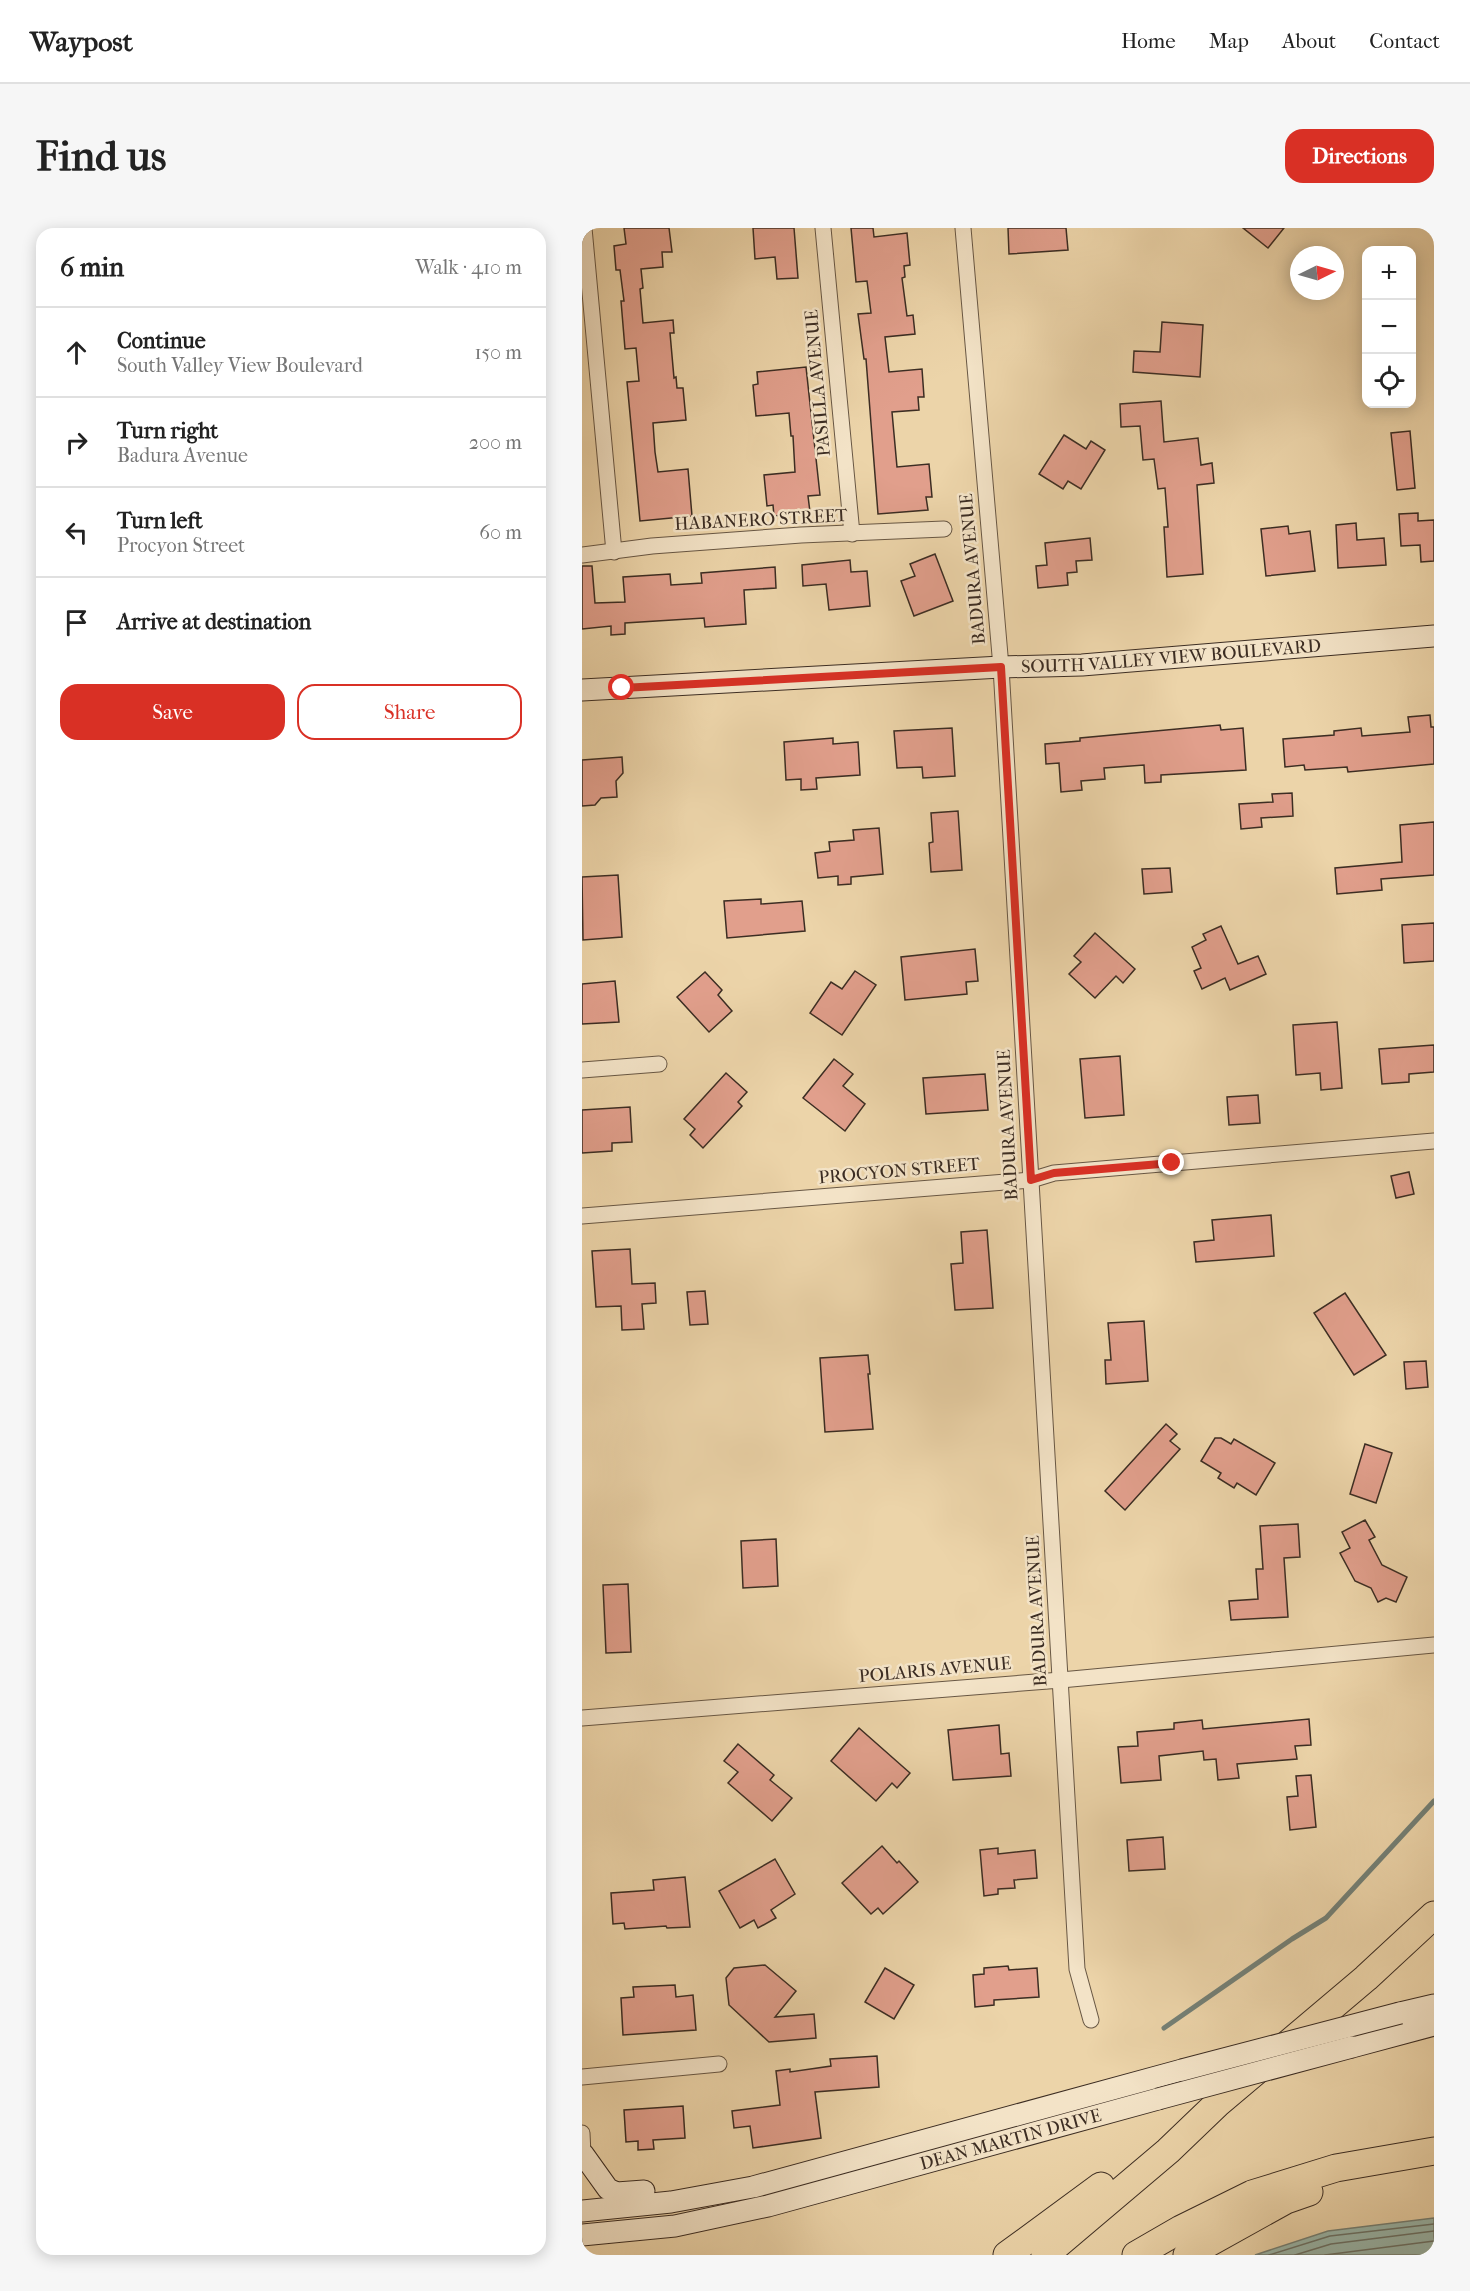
<!DOCTYPE html>
<html lang="en">
<head>
<meta charset="utf-8">
<style>
	:root { --surface:#fff; --page:#f6f6f6; --text:#222; --muted:#767676; --line:#e0e0e0; --accent:#d93025 }
	body { margin:0; font-family:"IM FELL French Canon",serif; background:var(--page); color:var(--text) }
	.controls { position:absolute; right:18px; top:18px; display:grid; overflow:hidden; border-radius:12px; box-shadow:0 3px 15px #0003 }
	.controls button { width:54px; height:54px; display:grid; place-items:center; padding:0; border:0; border-bottom:2px solid var(--line); background:var(--surface); color:var(--text); font:30px sans-serif }
	.compass { position:absolute; left:708px; top:18px; width:54px; height:54px; border-radius:50%; background:var(--surface); box-shadow:0 3px 15px #0003; rotate:85deg }
	.stop { position:absolute; width:18px; height:18px; margin:-14px; border:4px solid #d93025; border-radius:50%; background:#fff }
	.stop.end { background:#d93025; border-color:#fff; box-shadow:0 2px 6px #0008 }
	.list { margin:0; padding:0; list-style:none }
	h2 { display:flex; justify-content:space-between; align-items:center; height:78px; margin:0; padding:0 24px; font-size:26px }
	h2 small { font-size:20px; font-weight:400; color:var(--muted) }
	.list li { display:grid; grid-template-columns:39px 1fr auto; gap:18px; align-items:center; box-sizing:border-box; height:90px; padding:0 24px; border-top:2px solid var(--line) }
	.list b { display:block; font-size:22px; white-space:nowrap }
	.list p { margin:0; font-size:20px; white-space:nowrap; color:var(--muted) }
	.list em { font-size:20px; font-style:normal; color:var(--muted) }
	.actions { display:flex; gap:12px; padding:18px 24px }
	.actions a { flex:1; padding:14px 0; border:2px solid var(--accent); border-radius:18px; text-align:center; font-size:21px; color:var(--accent) }
	.actions .main { background:var(--accent); color:#fff }
	.icon { flex:none; width:33px; height:33px; fill:none; stroke:currentColor; stroke-width:2; stroke-linecap:round; stroke-linejoin:round }
	.map { position:relative; flex:none; width:852px; height:2027px; overflow:hidden; border-radius:18px }
	header { display:flex; align-items:center; gap:36px; box-sizing:border-box; height:84px; padding:0 30px; background:var(--surface); border-bottom:2px solid var(--line) }
	header strong { font-size:28px }
	nav { display:flex; gap:33px; margin-inline-start:auto; font-size:21px }
	.intro { display:flex; align-items:center; justify-content:space-between; box-sizing:border-box; height:144px; padding:0 36px }
	h1 { margin:0; font-size:42px }
	.button { padding:15px 27px; border-radius:18px; background:var(--accent); color:#fff; font-size:21px; font-weight:700 }
	main { display:flex; gap:36px; padding:0 36px }
	aside { flex:1; background:var(--surface); border-radius:18px; box-shadow:0 3px 15px #0003 }
	.map>svg:first-child { display:block }
</style>
</head>
<body>
<header>
<strong>Waypost</strong>
<nav><a>Home</a><a>Map</a><a>About</a><a>Contact</a></nav>
</header>
<div class="intro"><h1>Find us</h1><a class="button">Directions</a></div>
<main>
<aside>
<h2>6 min<small>Walk · 410 m</small></h2>
<ul class="list">
<li><svg class="icon" aria-label="ahead" viewBox="0 0 24 24"><path d="M12 20V5M6 11l6-6 6 6"/></svg><div><b>Continue</b><p>South Valley View Boulevard</p></div><em>150 m</em></li>
<li><svg class="icon" aria-label="right" viewBox="0 0 24 24"><path d="M7 20v-9h11M14 6l5 5-5 5"/></svg><div><b>Turn right</b><p>Badura Avenue</p></div><em>200 m</em></li>
<li><svg class="icon" aria-label="left" viewBox="0 0 24 24"><path d="M17 20v-9H6M10 6l-5 5 5 5"/></svg><div><b>Turn left</b><p>Procyon Street</p></div><em>60 m</em></li>
<li><svg class="icon" aria-label="arrive" viewBox="0 0 24 24"><path d="M6 21V4h12l-3 4 3 4H6"/></svg><div><b>Arrive at destination</b></div></li>
</ul>
<div class="actions"><a class="main">Save</a><a>Share</a></div>
</aside>
<div class="map">
<svg width="852" height="2027" viewBox="0 0 852 2027">
	<rect width="100%" height="100%" fill="#ecd4a9"/>
	<filter id="stains"><feTurbulence type="fractalNoise" baseFrequency=".00333" numOctaves="4"/><feColorMatrix values="0 0 0 0 .2 0 0 0 0 .09 0 0 0 0 .02 0 0 0 .5 -.17"/></filter>
	<radialGradient id="worn" r=".72"><stop offset=".6" stop-color="#630" stop-opacity="0"/><stop offset="1" stop-color="#630" stop-opacity=".3"/></radialGradient>
	<!-- water -->
	<polygon fill="#99b8ad" stroke="#748076" stroke-width="1.5" points="852,1990 852,2027 673,2027 746,2003"/>
	<g fill="none" stroke-linecap="round" stroke-linejoin="round">
		<!-- shore -->
		<g stroke="#6a7268" stroke-width="1.5">
			<polyline points="687,2027 748,2008 852,1996"/>
			<polyline points="713,2027 749,2016 852,2003"/>
			<polyline points="743,2027 852,2013"/>
		</g>
		<!-- stream -->
		<polyline stroke="#748076" stroke-width="5" points="582,1800 710,1711 744,1690 852,1573"/>
	</g>
	<!-- building -->
	<g fill="#e19f8c" stroke="#3c2d23" stroke-width="1.5">
		<polygon points="42,0 87,0 90,24 80,24 81,39 59,41 61,60 58,61 61,95 91,92 92,105 88,105 92,150 94,149 95,160 101,160 104,192 71,195 73,224 76,244 106,241 110,288 58,293 45,154 57,153 54,120 43,121 39,73 42,73 38,42 34,42 32,18 44,16"/>
		<polygon points="171,0 212,0 216,50 195,51 193,29 173,31"/>
		<polygon points="269,0 291,0 292,9 325,5 328,37 322,38 323,49 320,50 325,88 331,87 333,106 303,109 307,144 340,141 342,169 336,169 337,182 310,184 315,239 347,236 350,269 344,269 346,282 296,286 284,131 282,131 276,86 289,85 285,53 274,54"/>
		<polygon points="426,0 484,0 486,22 427,26"/>
		<polygon points="661,0 702,0 686,20"/>
		<polygon points="580,94 621,97 618,149 551,144 552,123 578,124"/>
		<polygon points="224,139 238,267 226,268 228,284 192,288 191,277 185,278 182,247 213,244 211,208 209,208 207,185 174,188 171,157 176,156 175,144"/>
		<polygon points="579,173 582,214 616,210 619,237 630,235 632,255 615,257 621,346 585,349 582,299 586,299 583,260 576,261 572,231 561,232 558,198 539,199 538,176"/>
		<polygon points="828,203 833,260 815,262 809,205"/>
		<polygon points="482,207 504,221 509,213 523,222 499,261 486,253 481,261 457,246"/>
		<polygon points="836,285 836,293 852,292 852,333 839,334 838,317 819,318 817,286"/>
		<polygon points="774,295 775,312 802,310 804,337 756,340 754,297"/>
		<polygon points="706,298 707,306 728,303 733,343 684,348 679,301"/>
		<polygon points="508,310 510,332 494,333 495,344 485,345 486,357 456,360 454,338 465,337 463,315"/>
		<polygon points="353,326 371,373 332,388 319,353 333,348 328,336"/>
		<polygon points="268,332 269,344 285,343 288,378 247,382 244,356 221,358 220,337"/>
		<polygon points="0,338 10,338 13,375 43,374 41,349 88,346 89,357 120,355 119,345 193,339 194,360 162,362 164,396 123,399 122,390 43,395 43,406 29,407 29,398 0,401"/>
		<polygon points="848,487 849,499 852,499 852,536 766,544 765,539 723,542 722,537 703,539 701,511 752,507 752,503 779,500 780,508 828,504 826,489"/>
		<polygon points="638,497 639,502 661,500 664,542 579,547 579,554 563,555 562,537 522,540 523,551 499,553 500,562 479,564 477,535 464,536 463,516 498,513 498,510"/>
		<polygon points="370,500 373,548 341,550 340,539 315,540 312,503"/>
		<polygon points="251,510 251,516 276,514 278,547 234,550 235,561 219,562 219,551 204,552 202,514"/>
		<polygon points="40,529 41,545 34,553 35,569 19,570 13,577 0,578 0,532"/>
		<polygon points="710,565 711,588 679,590 680,599 659,601 657,576 691,574 690,566"/>
		<polygon points="376,583 380,642 349,644 347,615 351,614 349,585"/>
		<polygon points="852,594 852,647 799,651 800,662 755,666 753,640 820,634 818,597"/>
		<polygon points="297,600 301,646 269,649 269,656 256,657 256,648 236,650 233,625 248,623 247,614 272,612 271,602"/>
		<polygon points="588,640 590,664 562,666 560,641"/>
		<polygon points="36,647 40,709 1,712 0,649"/>
		<polygon points="179,671 179,676 220,673 223,703 145,710 142,673"/>
		<polygon points="852,695 852,733 822,735 820,697"/>
		<polygon points="639,698 656,736 676,728 684,746 648,762 643,750 620,761 612,743 619,740 610,719 624,712 621,706"/>
		<polygon points="513,705 553,741 541,755 534,748 513,770 487,746 499,734 492,728"/>
		<polygon points="393,721 396,753 384,754 385,766 323,772 319,729"/>
		<polygon points="273,743 294,757 260,807 228,785 249,754 260,761"/>
		<polygon points="123,744 140,762 136,767 150,783 127,804 95,769"/>
		<polygon points="33,753 37,794 0,796 0,756"/>
		<polygon points="755,794 760,860 739,862 738,845 714,847 711,797"/>
		<polygon points="852,817 852,844 827,846 827,854 800,856 797,821"/>
		<polygon points="538,828 542,887 503,890 498,831"/>
		<polygon points="252,831 271,846 261,858 283,876 263,903 221,870"/>
		<polygon points="144,845 165,864 156,874 160,878 121,920 108,907 113,901 102,891"/>
		<polygon points="403,846 406,882 344,886 341,850"/>
		<polygon points="676,867 678,895 647,897 645,869"/>
		<polygon points="48,879 50,914 30,915 30,923 0,925 0,882"/>
		<polygon points="827,944 832,966 814,970 809,948"/>
		<polygon points="689,987 692,1028 614,1034 612,1014 632,1012 630,992"/>
		<polygon points="405,1002 411,1080 373,1082 369,1036 381,1035 379,1004"/>
		<polygon points="48,1021 50,1056 73,1055 74,1075 60,1076 62,1101 40,1102 39,1078 14,1079 10,1023"/>
		<polygon points="123,1063 126,1096 108,1097 105,1064"/>
		<polygon points="763,1065 804,1127 772,1147 732,1085"/>
		<polygon points="562,1093 566,1153 524,1156 523,1132 529,1132 526,1095"/>
		<polygon points="286,1127 288,1146 286,1146 291,1201 243,1204 238,1130"/>
		<polygon points="844,1133 846,1159 824,1161 822,1134"/>
		<polygon points="584,1196 595,1206 588,1213 598,1221 543,1282 523,1263"/>
		<polygon points="633,1210 639,1210 649,1216 652,1211 693,1235 674,1267 655,1255 652,1260 636,1250 639,1245 619,1233"/>
		<polygon points="783,1216 810,1225 794,1275 768,1266"/>
		<polygon points="783,1292 793,1309 787,1312 800,1337 825,1349 814,1374 804,1370 796,1374 789,1360 773,1353 758,1325 768,1320 760,1304"/>
		<polygon points="716,1296 718,1329 702,1330 706,1389 649,1392 647,1373 676,1371 674,1341 681,1341 678,1298"/>
		<polygon points="194,1311 196,1358 161,1360 159,1313"/>
		<polygon points="46,1356 49,1424 24,1425 21,1357"/>
		<polygon points="727,1491 729,1517 713,1518 715,1531 655,1536 657,1550 636,1552 634,1531 622,1532 621,1523 577,1528 579,1552 539,1555 536,1519 556,1518 555,1504 592,1501 592,1495 620,1492 621,1501"/>
		<polygon points="417,1497 419,1526 427,1525 429,1548 371,1552 366,1502"/>
		<polygon points="277,1500 328,1545 315,1560 310,1555 294,1573 249,1533"/>
		<polygon points="156,1516 192,1547 188,1552 210,1570 190,1593 146,1555 156,1544 142,1533"/>
		<polygon points="729,1547 734,1599 708,1602 705,1569 716,1568 714,1548"/>
		<polygon points="581,1609 583,1641 547,1643 545,1612"/>
		<polygon points="300,1618 315,1635 317,1633 336,1654 301,1686 296,1680 289,1686 260,1655"/>
		<polygon points="416,1620 416,1626 453,1622 455,1650 432,1652 433,1660 416,1661 416,1666 402,1668 398,1622"/>
		<polygon points="193,1631 213,1666 189,1682 194,1690 176,1700 172,1692 158,1700 137,1663"/>
		<polygon points="103,1649 108,1699 85,1700 84,1698 43,1701 42,1695 31,1696 29,1665 72,1662 71,1652"/>
		<polygon points="183,1737 214,1763 193,1789 232,1786 234,1810 187,1814 147,1777 144,1750 152,1740"/>
		<polygon points="426,1738 427,1742 455,1740 457,1769 412,1772 412,1777 393,1779 391,1747 402,1746 402,1740"/>
		<polygon points="303,1740 332,1757 312,1791 283,1774"/>
		<polygon points="93,1757 94,1769 111,1767 114,1802 41,1807 39,1770 52,1769 51,1759"/>
		<polygon points="295,1828 297,1859 233,1864 239,1910 171,1920 168,1898 152,1900 150,1883 198,1877 194,1843 208,1841 208,1844 249,1838 248,1831"/>
		<polygon points="101,1878 103,1910 71,1912 72,1921 56,1922 56,1913 44,1914 42,1882"/>
	</g>
	<g fill="none" stroke-linecap="round" stroke-linejoin="round">
		<defs>
			<g id="street">
				<polyline points="2,0 32,324"/>
				<polyline points="241,0 270,306"/>
				<polyline points="381,0 419,439 495,1741 509,1792"/>
				<polyline points="0,327 70,318 219,307 362,301"/>
				<polyline points="0,842 77,836"/>
				<polyline points="0,988 449,952 472,945 852,913"/>
				<polyline points="0,1490 479,1452 852,1417"/>
				<polyline points="0,1849 137,1836"/>
				<polyline points="0,1905 1,1926"/>
			</g>
			<g id="secondary">
				<path id="s1" d="M 0,462 L 419,439 L 500,437 L 852,408"/>
				<polyline points="818,1785 852,1777"/>
				<polyline points="770,1819 852,1797"/>
				<polyline points="1,1926 26,1961 35,1965 62,1963"/>
				<polyline points="0,1983 89,1974 171,1959 600,1842"/>
				<path id="s2" d="M 0,2007 L 93,1998 L 186,1978 L 576,1871"/>
			</g>
			<g id="highway">
				<polyline points="425,2027 519,1958"/>
				<polyline points="463,2027 586,1923 635,1876 784,1750 852,1687"/>
				<polyline points="554,2027 599,2001 670,1966 754,1940 852,1923"/>
				<polyline points="605,2027 704,1972 727,1964"/>
			</g>
		</defs>
		<!-- street casing -->
		<use href="#street" stroke="#685744" stroke-width="17"/>
		<!-- secondary casing -->
		<use href="#secondary" stroke="#3c2d23" stroke-width="23"/>
		<!-- highway casing -->
		<use href="#highway" stroke="#3c2d23" stroke-width="29"/>
		<!-- street -->
		<use href="#street" stroke="#f3e3c7" stroke-width="15"/>
		<!-- secondary -->
		<use href="#secondary" stroke="#f3e3c7" stroke-width="21"/>
		<!-- highway -->
		<use href="#highway" stroke="#ecd4a9" stroke-width="27"/>
		<defs>
			<g id="secondary-bridge">
				<polyline points="600,1842 818,1785"/>
				<polyline points="576,1871 770,1819"/>
			</g>
		</defs>
		<!-- secondary-bridge casing -->
		<use href="#secondary-bridge" stroke="#3c2d23" stroke-width="23" stroke-linecap="butt"/>
		<!-- secondary-bridge -->
		<use href="#secondary-bridge" stroke="#f3e3c7" stroke-width="21"/>
	</g>
	<g fill="none" stroke-linecap="round" stroke-linejoin="round">
		<!-- route -->
		<polyline stroke="#d93025" stroke-width="8" points="40,460 419,439 449,952 472,945 590,935"/>
	</g>
	<g text-anchor="middle" dominant-baseline="central" stroke-width="5" stroke-linejoin="round" paint-order="stroke">
		<!-- street labels -->
		<g font-size="18" fill="#3c2d23" stroke="#f3e3c7">
			<text transform="translate(236 155) rotate(-95)">PASILLA AVENUE</text>
			<text transform="translate(179 292) rotate(-3)">HABANERO STREET</text>
			<text transform="translate(391 341) rotate(-95)">BADURA AVENUE</text>
			<text stroke="none"><textPath href="#s1" startOffset="590">SOUTH VALLEY VIEW BOULEVARD</textPath></text>
			<text transform="translate(426 897) rotate(-93)">BADURA AVENUE</text>
			<text transform="translate(317 943) rotate(-5)">PROCYON STREET</text>
			<text transform="translate(455 1383) rotate(-93)">BADURA AVENUE</text>
			<text transform="translate(353 1442) rotate(-5)">POLARIS AVENUE</text>
			<text stroke="none"><textPath href="#s2" startOffset="440">DEAN MARTIN DRIVE</textPath></text>
		</g>
	</g>
	<rect width="100%" height="100%" filter="url(#stains)"/>
	<rect width="100%" height="100%" fill="url(#worn)"/>
</svg>
<div class="controls">
<button>+</button>
<button>−</button>
<button><svg class="icon" aria-label="locate" viewBox="0 0 24 24"><circle cx="12" cy="12" r="6"/><path d="M12 2v4M12 18v4M2 12h4M18 12h4"/></svg></button>
</div>
<svg class="compass" viewBox="-18 -18 36 36"><path d="M0-13l5 13h-10z" fill="#e53935"/><path d="M0 13l5-13h-10z" fill="#767676"/></svg>
<div class="stop" style="left:40px;top:460px"></div>
<div class="stop end" style="left:590px;top:935px"></div>
</div>
</main>
</body>
</html>
